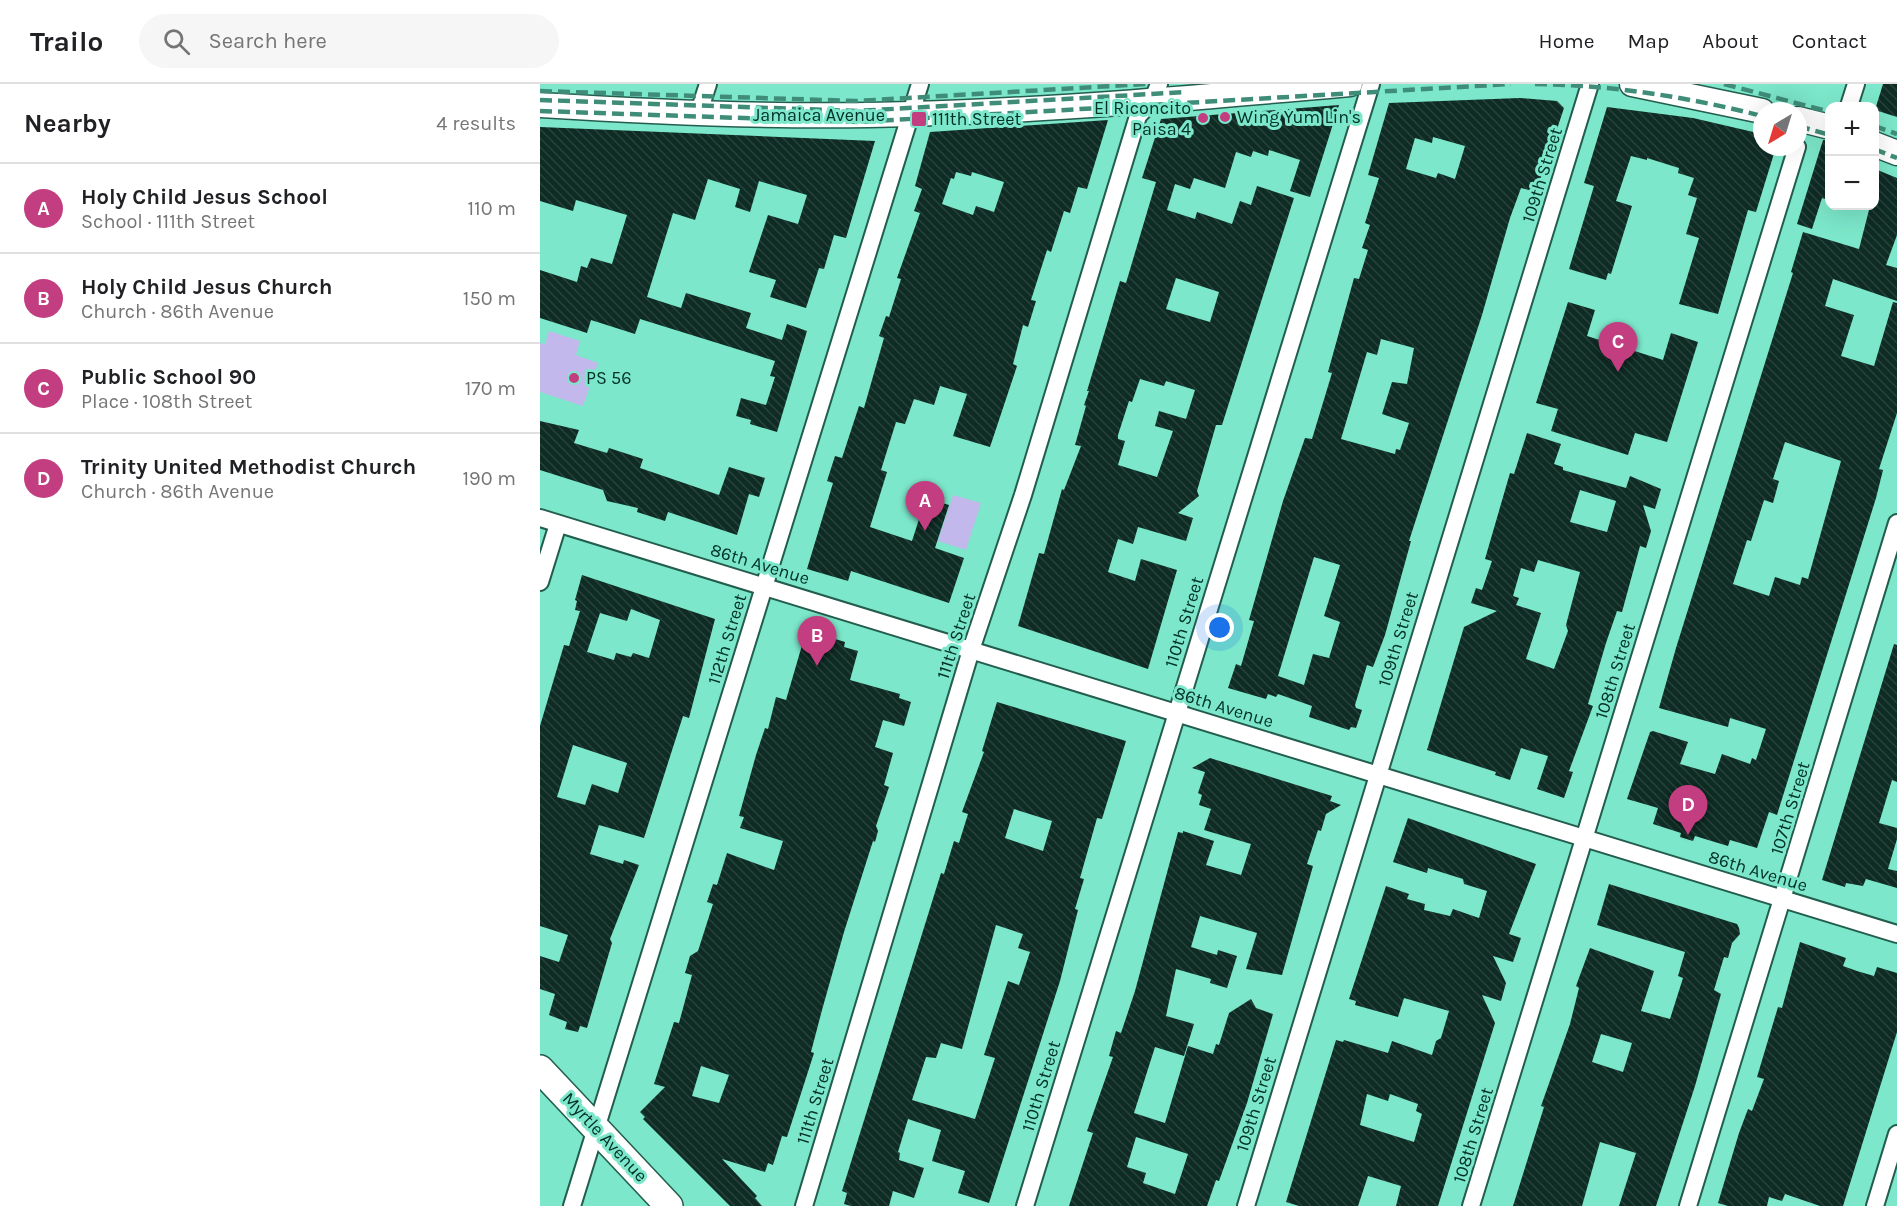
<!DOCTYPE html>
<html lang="en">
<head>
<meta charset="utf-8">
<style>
	:root { --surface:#fff; --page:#f6f6f6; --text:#202124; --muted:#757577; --line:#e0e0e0; --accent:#c33e80 }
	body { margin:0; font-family:Karla,sans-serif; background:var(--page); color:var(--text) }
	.controls { position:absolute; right:18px; top:18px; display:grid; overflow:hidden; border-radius:12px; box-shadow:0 6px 24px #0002 }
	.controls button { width:54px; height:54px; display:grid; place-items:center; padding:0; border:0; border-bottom:2px solid var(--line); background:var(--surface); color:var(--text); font:30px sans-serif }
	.compass { position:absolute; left:1213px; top:18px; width:54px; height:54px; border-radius:50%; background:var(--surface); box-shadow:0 6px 24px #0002; rotate:218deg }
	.you { position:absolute; left:680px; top:544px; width:21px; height:21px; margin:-15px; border:4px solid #fff; border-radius:50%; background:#1a73e8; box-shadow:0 0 0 9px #1a73e833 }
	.badge { display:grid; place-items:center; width:39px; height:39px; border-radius:50%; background:var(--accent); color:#fff; font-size:20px; font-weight:700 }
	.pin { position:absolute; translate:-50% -50px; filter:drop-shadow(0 2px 3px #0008) }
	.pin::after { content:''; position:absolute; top:32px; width:21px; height:18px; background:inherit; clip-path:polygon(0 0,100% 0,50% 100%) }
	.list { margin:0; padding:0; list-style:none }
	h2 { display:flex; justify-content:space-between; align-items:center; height:78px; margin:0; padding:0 24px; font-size:26px }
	h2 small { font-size:20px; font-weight:400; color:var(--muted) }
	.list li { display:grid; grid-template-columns:39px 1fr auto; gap:18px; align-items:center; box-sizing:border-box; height:90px; padding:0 24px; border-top:2px solid var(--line) }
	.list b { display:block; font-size:22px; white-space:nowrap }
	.list p { margin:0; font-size:20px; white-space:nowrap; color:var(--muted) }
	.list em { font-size:20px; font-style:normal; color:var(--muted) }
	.icon { flex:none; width:33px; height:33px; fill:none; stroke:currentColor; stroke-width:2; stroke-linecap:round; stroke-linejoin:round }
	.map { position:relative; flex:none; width:1357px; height:1122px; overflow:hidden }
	header { display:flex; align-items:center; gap:36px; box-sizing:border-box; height:84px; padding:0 30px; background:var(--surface); border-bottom:2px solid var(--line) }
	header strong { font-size:28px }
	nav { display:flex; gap:33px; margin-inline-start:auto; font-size:21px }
	.search { width:420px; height:54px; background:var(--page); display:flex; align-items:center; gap:15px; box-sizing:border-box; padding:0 21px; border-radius:33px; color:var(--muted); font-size:22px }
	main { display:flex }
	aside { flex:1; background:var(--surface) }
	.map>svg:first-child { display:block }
</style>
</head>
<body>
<header>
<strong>Trailo</strong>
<div class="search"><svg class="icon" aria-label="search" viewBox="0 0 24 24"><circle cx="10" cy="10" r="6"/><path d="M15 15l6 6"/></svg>Search here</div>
<nav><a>Home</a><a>Map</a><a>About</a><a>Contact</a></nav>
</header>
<main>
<aside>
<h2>Nearby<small>4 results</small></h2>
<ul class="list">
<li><span class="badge">A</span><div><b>Holy Child Jesus School</b><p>School · 111th Street</p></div><em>110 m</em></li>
<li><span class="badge">B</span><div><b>Holy Child Jesus Church</b><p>Church · 86th Avenue</p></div><em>150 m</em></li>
<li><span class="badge">C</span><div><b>Public School 90</b><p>Place · 108th Street</p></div><em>170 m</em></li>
<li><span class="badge">D</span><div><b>Trinity United Methodist Church</b><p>Church · 86th Avenue</p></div><em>190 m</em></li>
</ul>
</aside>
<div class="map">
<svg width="1357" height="1122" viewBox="0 0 1357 1122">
	<defs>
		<pattern id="building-back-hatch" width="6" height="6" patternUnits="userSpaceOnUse" patternTransform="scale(1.5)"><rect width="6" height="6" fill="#0e2b24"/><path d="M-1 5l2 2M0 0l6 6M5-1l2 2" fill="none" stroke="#27423b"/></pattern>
	</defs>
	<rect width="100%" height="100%" fill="#7ce7ca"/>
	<!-- garden -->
	<g fill="#c2b8ec">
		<polygon points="9,247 40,257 36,271 58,279 43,322 0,308 0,259 5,260"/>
		<polygon points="413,411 441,419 426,466 398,457"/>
	</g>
	<!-- building -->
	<g fill="url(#building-back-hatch)" fill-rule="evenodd">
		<polygon points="1343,0 1357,0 1357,33 1335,26"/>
		<path d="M 980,14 L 1017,17 L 1024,24 L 996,108 L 981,104 L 970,134 L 942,231 L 869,457 L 871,457 L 845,551 L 833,583 L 827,581 L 815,621 L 816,624 L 822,626 L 816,644 L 811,643 L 809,646 L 769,633 L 772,622 L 738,610 L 736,613 L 728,610 L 726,615 L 688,604 L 696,580 L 701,582 L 714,537 L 709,536 L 743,417 L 765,354 L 772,355 L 792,289 L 788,288 L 803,234 L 814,194 L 819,195 L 828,166 L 822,164 L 830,141 L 825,139 L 839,94 L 828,91 L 849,19 ZM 893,53 L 925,62 L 915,95 L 898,89 L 896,94 L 866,85 L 875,54 L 892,59 ZM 841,255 L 874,264 L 867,300 L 852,298 L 842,330 L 869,339 L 860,366 L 856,365 L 855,370 L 801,355 L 827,268 L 837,271 ZM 774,473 L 800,481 L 784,532 L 800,538 L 789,574 L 773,570 L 764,601 L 738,592 Z"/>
		<path d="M 799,21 L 770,113 L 750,107 L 760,76 L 729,66 L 728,72 L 713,67 L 711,73 L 696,68 L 685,104 L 654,94 L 650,105 L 635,100 L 627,126 L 655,135 L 657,128 L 692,140 L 700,117 L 711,121 L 717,102 L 754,114 L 682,341 L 676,341 L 657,407 L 659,412 L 638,429 L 653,434 L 646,457 L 598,443 L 593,460 L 578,455 L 568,488 L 595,497 L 601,475 L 637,486 L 608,585 L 478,542 L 499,469 L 504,470 L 522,405 L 524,406 L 541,362 L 535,361 L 546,322 L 544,321 L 549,307 L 547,307 L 580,197 L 586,199 L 616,98 L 602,94 L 621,35 ZM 636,194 L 679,208 L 670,238 L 626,225 ZM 600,295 L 624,302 L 626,297 L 655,306 L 646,335 L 619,327 L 615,342 L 633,347 L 617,393 L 578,381 L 585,357 L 578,355 L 578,351 L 589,317 L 592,318 Z"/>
		<polygon points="1067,23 1153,34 1222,50 1222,63 1236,63 1216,128 1208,126 1178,230 1139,220 1159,154 1146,150 1157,114 1148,111 1154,94 1138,89 1139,84 1107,74 1107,76 1091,72 1076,117 1092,122 1071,190 1068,189 1066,196 1029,185 1054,102 1044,99"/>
		<path d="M 568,36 L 547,105 L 538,103 L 530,129 L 524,127 L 511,168 L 507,166 L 491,216 L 496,217 L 488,243 L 483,241 L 473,280 L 477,282 L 450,363 L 413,352 L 427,310 L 400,302 L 394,321 L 374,315 L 365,340 L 356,338 L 341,386 L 347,388 L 330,443 L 372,457 L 384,420 L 390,422 L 392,416 L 409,421 L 395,464 L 424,474 L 409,519 L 311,487 L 308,497 L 267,485 L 293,399 L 287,397 L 295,372 L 302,374 L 319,322 L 324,324 L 344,254 L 339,252 L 346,232 L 349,233 L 361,195 L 357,194 L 380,129 L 374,127 L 382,105 L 375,102 L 390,48 ZM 416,88 L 431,92 L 432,88 L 464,98 L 454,128 L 436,122 L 433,131 L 402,120 L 411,94 L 414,95 Z"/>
		<polygon points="0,43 335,57 306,154 294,151 284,185 279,184 266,224 230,213 236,196 209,188 228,131 258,140 267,111 219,97 210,128 195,123 200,105 168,95 155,136 133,129 107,213 141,224 146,209 211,229 206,244 242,256 247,240 267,247 237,348 210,340 211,336 196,332 201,314 226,321 235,293 230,292 235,277 100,235 95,250 51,236 47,249 0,234 0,186 37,198 41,182 47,184 51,174 72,180 87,131 36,116 33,127 0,117"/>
		<polygon points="1283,56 1290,57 1290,117 1282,114 1272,145 1257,140"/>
		<path d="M 1335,85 L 1357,94 L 1357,151 L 1346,181 L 1357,184 L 1357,217 L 1293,195 L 1285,222 L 1314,231 L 1301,272 L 1334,282 L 1353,218 L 1357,219 L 1357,329 L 1339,385 L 1343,386 L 1336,414 L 1237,731 L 1229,728 L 1217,764 L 1190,756 L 1188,762 L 1155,752 L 1153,757 L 1140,753 L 1141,749 L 1113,740 L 1118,724 L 1087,715 L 1110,648 L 1113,647 L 1148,658 L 1140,680 L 1175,690 L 1182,670 L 1210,680 L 1212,674 L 1216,676 L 1226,645 L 1190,634 L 1188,643 L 1119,624 L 1136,564 L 1253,189 L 1251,188 L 1263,148 L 1319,165 L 1330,122 L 1335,122 ZM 1245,358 L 1301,377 L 1268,495 L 1262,493 L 1260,501 L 1235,493 L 1229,512 L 1193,500 L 1207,456 L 1211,457 L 1224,416 L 1233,419 L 1239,397 L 1233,395 Z"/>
		<polygon points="1028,218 1055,226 1047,252 1123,276 1131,249 1158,258 1127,358 1095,349 1088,371 1011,347 1018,325 996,319"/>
		<polygon points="0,337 39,346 34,359 67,369 69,364 103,375 100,384 103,385 179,411 189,383 225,394 219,413 209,410 197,451 128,428 125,437 97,428 98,424 67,417 63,406 0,386"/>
		<path d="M 987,349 L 1021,360 L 1014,380 L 1023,383 L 1023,386 L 1086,404 L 1090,392 L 1121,405 L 1115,425 L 1103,421 L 1111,447 L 1106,464 L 1100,462 L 1082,528 L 1077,527 L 1066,559 L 1048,620 L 1053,622 L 1029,687 L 1033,688 L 1024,714 L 997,705 L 1008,672 L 981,664 L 970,696 L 955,691 L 956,688 L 887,666 L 924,543 L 957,527 L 931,519 L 936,504 L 942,506 L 952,477 L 945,475 L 970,389 L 974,390 ZM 1040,406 L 1076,417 L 1067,448 L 1030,438 ZM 998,476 L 1040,488 L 1026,541 L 1028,547 L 1014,585 L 986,575 L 1001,529 L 976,521 L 979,514 L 973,512 L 981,484 L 994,488 Z"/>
		<path d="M 42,491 L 175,535 L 149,634 L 143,632 L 104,754 L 59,741 L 50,770 L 83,780 L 84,776 L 99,781 L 70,855 L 72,859 L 47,944 L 40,942 L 38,948 L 25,945 L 27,938 L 9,931 L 15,910 L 0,905 L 0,872 L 19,878 L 28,851 L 0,842 L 0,642 L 24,561 L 29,562 L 40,527 L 35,526 L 37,517 L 35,516 ZM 91,525 L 120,536 L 109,574 L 93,569 L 91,573 L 76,569 L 74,576 L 47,568 L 60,529 L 87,537 ZM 33,661 L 87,679 L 78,709 L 52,700 L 45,721 L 17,713 Z"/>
		<path d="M 279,550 L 305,558 L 304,563 L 318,567 L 310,596 L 360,610 L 359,614 L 371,618 L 364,642 L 343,636 L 335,663 L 353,669 L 344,701 L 349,703 L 336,742 L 338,747 L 335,758 L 333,757 L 304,848 L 282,926 L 271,968 L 274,969 L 247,1053 L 242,1052 L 233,1081 L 228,1079 L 225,1088 L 182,1075 L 217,1112 L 215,1114 L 222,1122 L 190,1122 L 103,1035 L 105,1033 L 100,1028 L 125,1003 L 114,1000 L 134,938 L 139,939 L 152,891 L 145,889 L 150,872 L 158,867 L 173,820 L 167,818 L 173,800 L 177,801 L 187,769 L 234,786 L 243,757 L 200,744 L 204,733 L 199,732 L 216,671 L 225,644 L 228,645 L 236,613 L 246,616 L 265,551 L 278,555 ZM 161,982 L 189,991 L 179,1019 L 152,1012 Z"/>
		<polygon points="1354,560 1357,561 1357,698 1352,696 1339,739 1357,744 1357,755 1348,785 1357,787 1357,804 1326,795 1323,802 1306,799 1305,803 1282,796"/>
		<path d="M 457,618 L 586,657 L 562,735 L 557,734 L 540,794 L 544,795 L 535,825 L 538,826 L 520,897 L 449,1119 L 418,1109 L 425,1087 L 392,1077 L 401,1046 L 368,1035 L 358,1068 L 360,1069 L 359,1076 L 384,1084 L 374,1114 L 353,1107 L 349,1122 L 311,1122 L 304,1120 L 307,1109 L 302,1107 L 401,789 L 404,790 L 414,757 L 419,759 L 428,730 L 422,728 L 444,668 L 442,667 ZM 474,725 L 512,737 L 503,767 L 465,754 ZM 456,841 L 483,850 L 478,864 L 490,868 L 479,901 L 468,897 L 444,971 L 455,974 L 435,1035 L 372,1016 L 386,973 L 396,974 L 401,959 L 422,965 Z"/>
		<path d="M 670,674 L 792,712 L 790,717 L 801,721 L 786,730 L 781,747 L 778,746 L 767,780 L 773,782 L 742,891 L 706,885 L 717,849 L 660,832 L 651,863 L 677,871 L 678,866 L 697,872 L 687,904 L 670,899 L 671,895 L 636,885 L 626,932 L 654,940 L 644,972 L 615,963 L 594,1029 L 625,1039 L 648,962 L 673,970 L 676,960 L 679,961 L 689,929 L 711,915 L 716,924 L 733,930 L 707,1019 L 679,1097 L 676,1096 L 667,1122 L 529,1122 L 553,1049 L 547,1047 L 573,973 L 569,972 L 576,947 L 581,949 L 595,907 L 638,748 L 643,749 L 643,747 L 674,757 L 666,781 L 701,791 L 711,760 L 664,746 L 671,725 L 659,721 L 662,711 L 658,709 L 665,688 L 652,684 ZM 596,1053 L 648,1070 L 635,1110 L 603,1099 L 606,1089 L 587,1083 Z"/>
		<path d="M 868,734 L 996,780 L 969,850 L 981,854 L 973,878 L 953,872 L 966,899 L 961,917 L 942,911 L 955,939 L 898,1122 L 856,1122 L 861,1102 L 828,1092 L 818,1122 L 759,1122 L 746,1118 L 796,956 L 803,958 L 804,956 L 848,969 L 852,957 L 892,971 L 896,957 L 901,954 L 909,927 L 864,914 L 858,933 L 815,921 L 816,917 L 809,915 L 846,802 L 869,810 L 867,815 L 885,820 L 884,826 L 910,832 L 913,825 L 939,834 L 947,807 L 924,800 L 923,795 L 888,784 L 887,789 L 853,778 ZM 827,1010 L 848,1017 L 850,1010 L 878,1020 L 876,1027 L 882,1030 L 874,1058 L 820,1041 Z"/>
		<path d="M 1069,800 L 1197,840 L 1199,844 L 1200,850 L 1192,859 L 1188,874 L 1184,873 L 1174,906 L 1181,910 L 1155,1002 L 1116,1122 L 1079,1122 L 1096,1069 L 1060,1058 L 1042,1122 L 973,1122 L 1004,1023 L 1001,1022 L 1030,940 L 1039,904 L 1036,902 L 1050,864 L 1114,887 L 1101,927 L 1130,935 L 1143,894 L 1138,892 L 1145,868 L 1057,841 ZM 1061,950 L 1092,959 L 1083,988 L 1052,978 Z"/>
		<polygon points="1260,858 1306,874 1303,882 1317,887 1334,892 1337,883 1357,889 1357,948 1303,1122 1280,1122 1245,1110 1242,1117 1229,1113 1227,1122 1188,1122 1178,1119 1199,1049 1208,1025 1212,1027 1224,995 1217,993 1238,923 1242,924"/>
	</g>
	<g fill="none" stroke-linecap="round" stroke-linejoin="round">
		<defs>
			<g id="minor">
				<polyline points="1309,22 1316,0"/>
				<polyline points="158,31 168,0"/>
				<polyline points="0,434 1357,850"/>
				<polyline points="0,498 18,440"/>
				<polyline points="32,1122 380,0"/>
				<polyline points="264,1122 431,566 483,411 598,32 612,17 619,0"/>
				<polyline points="485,1122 831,0"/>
				<polyline points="706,1122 1050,0"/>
				<polyline points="931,1122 1257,63"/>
				<polyline points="1148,1122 1357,439"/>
				<polyline points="1335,1122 1357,1050"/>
			</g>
			<g id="secondary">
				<polyline points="1092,0 1222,27"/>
				<path d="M 0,21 C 124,29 247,34 371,30 C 518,26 664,13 810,0"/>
				<polyline points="1258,35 1290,43"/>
				<polyline points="1334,60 1357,69"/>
			</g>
			<polyline id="primary" points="0,985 129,1122"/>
		</defs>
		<!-- minor casing -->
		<use href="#minor" stroke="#235d4e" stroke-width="20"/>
		<!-- secondary casing -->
		<use href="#secondary" stroke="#235d4e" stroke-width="27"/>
		<!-- primary casing -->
		<use href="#primary" stroke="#235d4e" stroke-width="30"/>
		<!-- minor -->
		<use href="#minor" stroke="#fff" stroke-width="16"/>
		<!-- secondary -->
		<use href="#secondary" stroke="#fff" stroke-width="24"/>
		<!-- primary -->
		<use href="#primary" stroke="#fff" stroke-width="27"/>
		<!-- rail -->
		<g stroke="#3f8d79" stroke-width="4.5" stroke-dasharray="12 6" stroke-linecap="butt">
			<path d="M 995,0 C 1071,1 1149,13 1222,32"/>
			<polyline points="1184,0 1290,28"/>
			<polyline points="0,7 317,17 606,0"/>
			<polyline points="0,16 317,27 646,8"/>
			<polyline points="0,27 318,38 971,0"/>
			<polyline points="1258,42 1290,51"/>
			<polyline points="1334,42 1357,50"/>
			<polyline points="1334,65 1357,74"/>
		</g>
	</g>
	<!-- markers -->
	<g fill="#c33e80" stroke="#7ce7ca" stroke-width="2">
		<circle cx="685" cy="33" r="6"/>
		<circle cx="663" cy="34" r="6"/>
		<rect x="371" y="27" width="16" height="16" rx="3"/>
		<circle cx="34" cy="294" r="6"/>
	</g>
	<g text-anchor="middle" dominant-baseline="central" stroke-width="6" stroke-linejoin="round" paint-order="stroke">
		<!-- poi labels -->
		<g font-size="18" fill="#003126" stroke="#7ce7ca" text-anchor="start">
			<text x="651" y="24" text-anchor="end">El Riconcito<tspan x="651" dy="21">Paisa 4</tspan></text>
			<text x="697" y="33">Wing Yum Lin's</text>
			<text x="392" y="35">111th Street</text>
			<text x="46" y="294">PS 56</text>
		</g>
		<!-- street labels -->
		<g font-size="18" fill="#003126" stroke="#7ce7ca">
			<text x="279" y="31">Jamaica Avenue</text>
			<text transform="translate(1002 91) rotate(-73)">109th Street</text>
			<text transform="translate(220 480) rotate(17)">86th Avenue</text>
			<text transform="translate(644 538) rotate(-73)">110th Street</text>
			<text transform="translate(416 552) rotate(-72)">111th Street</text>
			<text transform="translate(187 555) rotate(-73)">112th Street</text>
			<text transform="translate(858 555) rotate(-73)">109th Street</text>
			<text transform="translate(1075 587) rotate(-73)">108th Street</text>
			<text transform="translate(684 623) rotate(17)">86th Avenue</text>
			<text transform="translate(1250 724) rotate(-73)">107th Street</text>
			<text transform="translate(1218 787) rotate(17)">86th Avenue</text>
			<text transform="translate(501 1002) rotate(-73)">110th Street</text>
			<text transform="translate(275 1017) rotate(-73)">111th Street</text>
			<text transform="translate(716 1020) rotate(-73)">109th Street</text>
			<text transform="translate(933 1051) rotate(-73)">108th Street</text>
			<text transform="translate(65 1053) rotate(47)">Myrtle Avenue</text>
		</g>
	</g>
</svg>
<div class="controls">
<button>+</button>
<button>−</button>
</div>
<svg class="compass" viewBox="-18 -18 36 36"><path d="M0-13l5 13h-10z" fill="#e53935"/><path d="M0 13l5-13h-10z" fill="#757577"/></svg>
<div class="you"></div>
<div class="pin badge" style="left:385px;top:447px">A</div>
<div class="pin badge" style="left:277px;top:582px">B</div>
<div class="pin badge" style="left:1078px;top:288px">C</div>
<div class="pin badge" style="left:1148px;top:751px">D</div>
</div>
</main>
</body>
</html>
